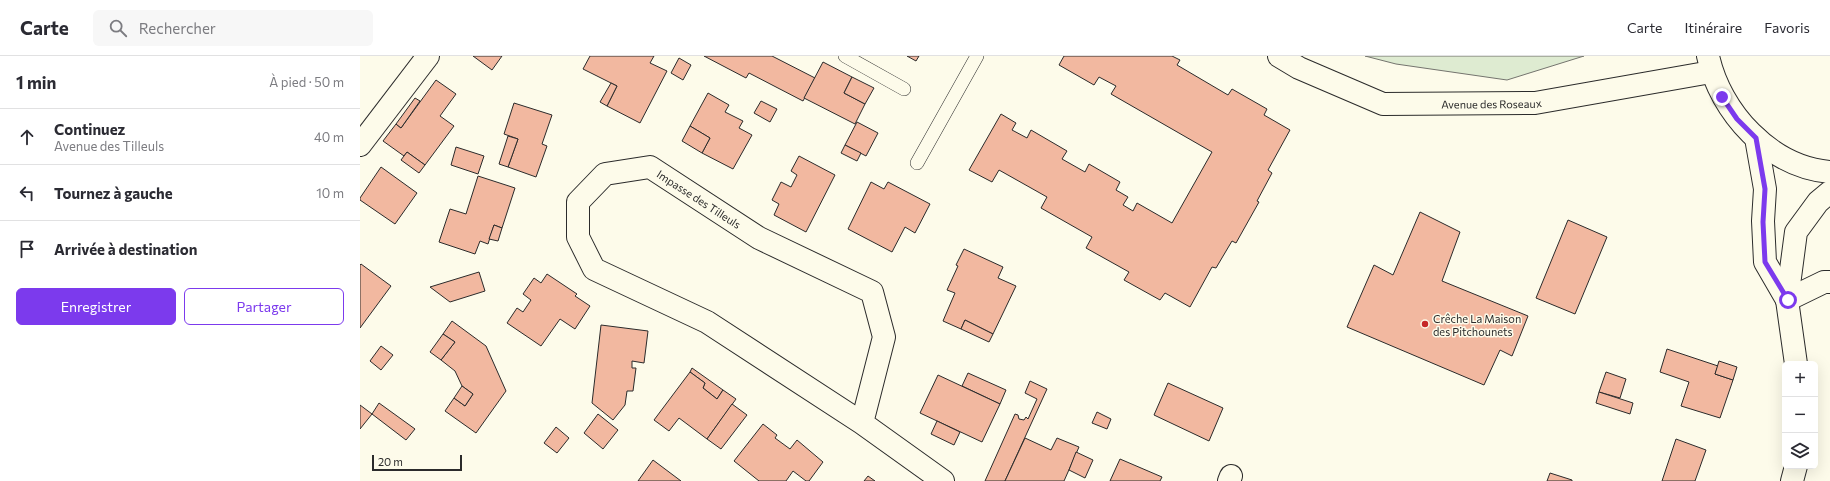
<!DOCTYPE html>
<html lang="fr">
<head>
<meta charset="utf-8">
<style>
	:root { --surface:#fff; --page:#f7f7f7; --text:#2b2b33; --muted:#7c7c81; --line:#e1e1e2; --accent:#7c3aed }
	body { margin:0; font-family:Commissioner,sans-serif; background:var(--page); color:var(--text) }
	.controls { position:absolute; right:12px; bottom:12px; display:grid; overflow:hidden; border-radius:6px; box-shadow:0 4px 16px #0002 }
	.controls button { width:36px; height:36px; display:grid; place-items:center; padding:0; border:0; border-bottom:1px solid var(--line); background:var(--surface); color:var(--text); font:20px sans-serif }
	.scale { position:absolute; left:12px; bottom:10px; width:90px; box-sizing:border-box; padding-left:4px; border:2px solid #2b2b2b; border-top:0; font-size:11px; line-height:14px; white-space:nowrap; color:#2b2b2b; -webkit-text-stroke:3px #fdfbea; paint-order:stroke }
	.stop { position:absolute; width:12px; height:12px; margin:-9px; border:3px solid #7c3aed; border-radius:50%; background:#fff }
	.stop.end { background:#7c3aed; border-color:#fff; box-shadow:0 1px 4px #0008 }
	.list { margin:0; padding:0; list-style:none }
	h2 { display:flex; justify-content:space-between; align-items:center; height:52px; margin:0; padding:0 16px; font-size:17px }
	h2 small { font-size:13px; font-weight:400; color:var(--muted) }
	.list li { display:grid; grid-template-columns:26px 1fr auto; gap:12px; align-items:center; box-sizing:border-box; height:56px; padding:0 16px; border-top:1px solid var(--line) }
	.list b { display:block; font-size:15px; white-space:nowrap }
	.list p { margin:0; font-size:13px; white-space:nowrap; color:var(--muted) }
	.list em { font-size:13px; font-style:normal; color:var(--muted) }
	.actions { display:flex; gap:8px; padding:12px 16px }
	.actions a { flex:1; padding:9px 0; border:1px solid var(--accent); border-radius:6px; text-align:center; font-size:14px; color:var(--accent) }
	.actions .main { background:var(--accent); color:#fff }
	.icon { flex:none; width:22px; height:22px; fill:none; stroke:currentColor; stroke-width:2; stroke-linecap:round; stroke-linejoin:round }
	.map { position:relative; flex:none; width:1470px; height:425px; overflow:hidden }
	header { display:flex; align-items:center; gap:24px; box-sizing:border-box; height:56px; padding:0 20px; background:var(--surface); border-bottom:1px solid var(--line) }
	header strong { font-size:19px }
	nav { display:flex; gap:22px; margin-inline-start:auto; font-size:14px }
	.search { width:280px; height:36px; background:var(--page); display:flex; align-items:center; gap:10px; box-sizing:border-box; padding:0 14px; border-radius:6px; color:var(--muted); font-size:15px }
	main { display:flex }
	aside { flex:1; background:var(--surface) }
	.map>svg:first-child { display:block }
</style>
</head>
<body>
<header>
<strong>Carte</strong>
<div class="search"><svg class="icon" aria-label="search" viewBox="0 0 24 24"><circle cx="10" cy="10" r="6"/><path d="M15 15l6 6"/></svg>Rechercher</div>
<nav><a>Carte</a><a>Itinéraire</a><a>Favoris</a></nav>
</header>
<main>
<aside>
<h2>1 min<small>À pied · 50 m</small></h2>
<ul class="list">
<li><svg class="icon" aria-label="ahead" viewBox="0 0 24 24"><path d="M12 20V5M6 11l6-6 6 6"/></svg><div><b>Continuez</b><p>Avenue des Tilleuls</p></div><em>40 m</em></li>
<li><svg class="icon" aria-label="left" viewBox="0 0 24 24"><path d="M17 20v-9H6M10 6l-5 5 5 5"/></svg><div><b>Tournez à gauche</b></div><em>10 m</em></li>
<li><svg class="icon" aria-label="arrive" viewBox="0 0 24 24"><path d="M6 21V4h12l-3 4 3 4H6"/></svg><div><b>Arrivée à destination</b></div></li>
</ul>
<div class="actions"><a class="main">Enregistrer</a><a>Partager</a></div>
</aside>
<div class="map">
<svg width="1470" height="425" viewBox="0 0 1470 425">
	<rect width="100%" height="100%" fill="#fdfbea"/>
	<!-- green -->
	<polygon fill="#deebd1" stroke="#74746e" points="1005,0 1224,0 1147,24 1036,8"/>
	<!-- building -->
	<g fill="#f2b8a0" stroke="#2b2b2b">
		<polygon points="113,0 142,0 132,14"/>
		<polygon points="230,0 294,0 290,7 307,15 280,67 247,50 257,30 223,13"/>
		<polygon points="344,0 412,0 455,22 443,45 389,17 386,22"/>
		<polygon points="547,0 559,0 556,5"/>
		<polygon points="704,0 812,0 820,4 817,9 868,39 872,33 907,53 904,59 930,74 908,114 912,117 897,145 899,146 876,187 872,185 856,212 852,211 830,251 805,237 800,244 764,224 769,216 726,192 732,181 681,152 687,141 639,114 632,126 609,114 641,58 656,67 652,74 667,82 671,74 707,95 702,103 725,116 729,108 760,126 756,134 768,141 763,149 773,155 777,147 812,167 852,96 751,38 756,30 739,21 734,29 699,9"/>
		<polygon points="319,2 331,9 323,24 311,17"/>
		<polygon points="463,6 492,21 484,37 505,48 495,68 444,42"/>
		<polygon points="492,21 514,32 505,48 484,37"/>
		<polygon points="76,24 96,38 80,60 94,70 65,109 47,96 44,100 23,85 36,68 41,72"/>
		<polygon points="251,27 257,30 247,50 240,46"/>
		<polygon points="348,37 369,49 365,56 383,65 379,72 392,79 373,113 342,97 350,82 330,70"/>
		<polygon points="55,42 60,45 41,72 36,68"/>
		<polygon points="401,45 417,53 410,66 394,57"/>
		<polygon points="154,47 192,59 182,88 187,90 176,121 148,111 158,83 144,78"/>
		<polygon points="497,66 518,77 506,100 485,89"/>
		<polygon points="330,70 350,82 342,97 322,85"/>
		<polygon points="148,80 158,83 148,111 139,108"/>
		<polygon points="485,89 501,97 497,105 481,97"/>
		<polygon points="96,91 124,100 118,118 91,109"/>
		<polygon points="47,96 65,109 59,117 41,104"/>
		<polygon points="439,100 475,119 446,176 414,159 419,148 412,144 421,126 431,131 437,119 431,115"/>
		<polygon points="21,111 57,137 35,168 0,144 0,142"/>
		<polygon points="118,120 155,132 142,172 134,169 128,188 120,185 115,198 79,186 90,153 106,158"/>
		<polygon points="511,126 524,133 528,126 570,148 555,177 545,171 532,196 488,173"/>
		<polygon points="1060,156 1100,176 1082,225 1168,260 1152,300 1140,294 1124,329 987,271 1014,209 1033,219"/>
		<polygon points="1208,164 1247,181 1215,258 1176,242"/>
		<polygon points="134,169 142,172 138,185 129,183"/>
		<polygon points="604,193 643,211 638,222 656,230 633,278 605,264 601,273 583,265 595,237 587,234 598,210 596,209"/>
		<polygon points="1,208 31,230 0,272 0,209"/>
		<polygon points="119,216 125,235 90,246 70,231"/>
		<polygon points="187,218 217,238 215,240 230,250 215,273 200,263 181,290 147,267 157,252 163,256 171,244 163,238 174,222 181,227"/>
		<polygon points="605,264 633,278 629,286 601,273"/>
		<polygon points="92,265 126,290 146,335 116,377 85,355 94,342 105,350 113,338 102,330 95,315 81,304 95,286 83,278"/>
		<polygon points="241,269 288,275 284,307 272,305 272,312 276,312 273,335 267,335 265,349 253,364 232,347"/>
		<polygon points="83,278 95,286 81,304 70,296"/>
		<polygon points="21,290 33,299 21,314 10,305"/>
		<polygon points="1307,293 1358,310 1355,318 1373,324 1360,362 1321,350 1329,326 1300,316"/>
		<polygon points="1359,305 1377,311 1373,324 1355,318"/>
		<polygon points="332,312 363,334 357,343 343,332 345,327 330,316"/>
		<polygon points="330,316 345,327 343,332 357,343 363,334 376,343 347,383 319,362 309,375 294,364"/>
		<polygon points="1246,316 1266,323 1260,342 1239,336"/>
		<polygon points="608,317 646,334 640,348 602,330"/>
		<polygon points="578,319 640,348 622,386 560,357"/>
		<polygon points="670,325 687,333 645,425 625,425 655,358 658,359 659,363 664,364 666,361 668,363 677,343 665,337"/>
		<polygon points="808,327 863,352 849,385 794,359"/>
		<polygon points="102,330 113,338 105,350 94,342"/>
		<polygon points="1239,336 1273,347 1270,358 1236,347"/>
		<polygon points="19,347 55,373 46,384 12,358"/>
		<polygon points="372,348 387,359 361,393 347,383"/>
		<polygon points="0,349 12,358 0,373"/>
		<polygon points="737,356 751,363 747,373 732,367"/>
		<polygon points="238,358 258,374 243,393 224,377"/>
		<polygon points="577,365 600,376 594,389 571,378"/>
		<polygon points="403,368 417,379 415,382 430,393 437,384 463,406 449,425 446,425 433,415 426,425 399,425 374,405"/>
		<polygon points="196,371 209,382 197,397 184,387"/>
		<polygon points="665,382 691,394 697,382 719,391 704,425 645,425"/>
		<polygon points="1316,383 1346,394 1335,425 1302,425"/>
		<polygon points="716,396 733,404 725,422 709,414"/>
		<polygon points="760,403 802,421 800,425 750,425"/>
		<polygon points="293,404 321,425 278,425"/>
		<polygon points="1190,417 1212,424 1212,425 1187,425"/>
		<polygon points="508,420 515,425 504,425"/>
	</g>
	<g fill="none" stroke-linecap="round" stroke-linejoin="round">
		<defs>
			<g id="service">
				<polyline points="485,0 544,33"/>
				<polyline points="557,107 617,0"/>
			</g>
			<g id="minor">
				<path id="s1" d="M 919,0 L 939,12 L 1023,48 L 1175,47 L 1351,16"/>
				<polyline points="1396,82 1405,133 1403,165 1405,206 1427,244"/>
				<polyline points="0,89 68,0"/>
				<polyline points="1427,244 1464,226 1470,226"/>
				<polyline points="1436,308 1427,244 1436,176 1458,146 1470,136"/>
				<polyline points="502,367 524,281 512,236 399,182 290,111 245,118 218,146 218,181 234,213 347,266 502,367 583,425"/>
				<polyline points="869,425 871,420"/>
				<polyline points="1432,425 1436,410"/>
			</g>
			<path id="primary" d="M 1348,0 C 1360,56 1410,111 1470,116"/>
		</defs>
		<!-- service casing -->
		<use href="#service" stroke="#2b2b2b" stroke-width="14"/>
		<!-- minor casing -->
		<use href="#minor" stroke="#2b2b2b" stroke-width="24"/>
		<!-- primary casing -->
		<use href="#primary" stroke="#2b2b2b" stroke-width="24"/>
		<!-- service -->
		<use href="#service" stroke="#fdfbea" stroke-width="13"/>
		<!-- minor -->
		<use href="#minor" stroke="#fdfbea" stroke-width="22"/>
		<!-- primary -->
		<use href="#primary" stroke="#fdfbea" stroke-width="22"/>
	</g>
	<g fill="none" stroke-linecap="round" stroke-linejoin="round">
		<!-- route -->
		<polyline stroke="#7c3aed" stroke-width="5" points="1362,41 1377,63 1396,82 1405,133 1403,166 1405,206 1428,244"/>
	</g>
	<!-- markers -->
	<circle fill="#c62828" stroke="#fdfbea" stroke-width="1.5" cx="1065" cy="268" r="4"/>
	<g text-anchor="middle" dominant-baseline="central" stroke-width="3" stroke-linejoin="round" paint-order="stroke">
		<!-- street labels -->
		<g font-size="11" fill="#2b2b2b" stroke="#fdfbea">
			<text stroke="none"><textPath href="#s1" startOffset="223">Avenue des Roseaux</textPath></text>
			<text transform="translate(339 143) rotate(33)">Impasse des Tilleuls</text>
		</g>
		<!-- poi labels -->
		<g font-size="11" fill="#2b2b2b" stroke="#fdfbea" text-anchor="start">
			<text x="1073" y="262">Crêche La Maison<tspan x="1073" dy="13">des Pitchounets</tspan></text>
		</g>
	</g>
</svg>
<div class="controls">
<button>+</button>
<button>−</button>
<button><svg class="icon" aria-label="layers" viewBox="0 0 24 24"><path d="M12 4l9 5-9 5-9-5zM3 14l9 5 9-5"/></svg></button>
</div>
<div class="scale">20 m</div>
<div class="stop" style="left:1428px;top:244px"></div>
<div class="stop end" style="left:1362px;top:41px"></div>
</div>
</main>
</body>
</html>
